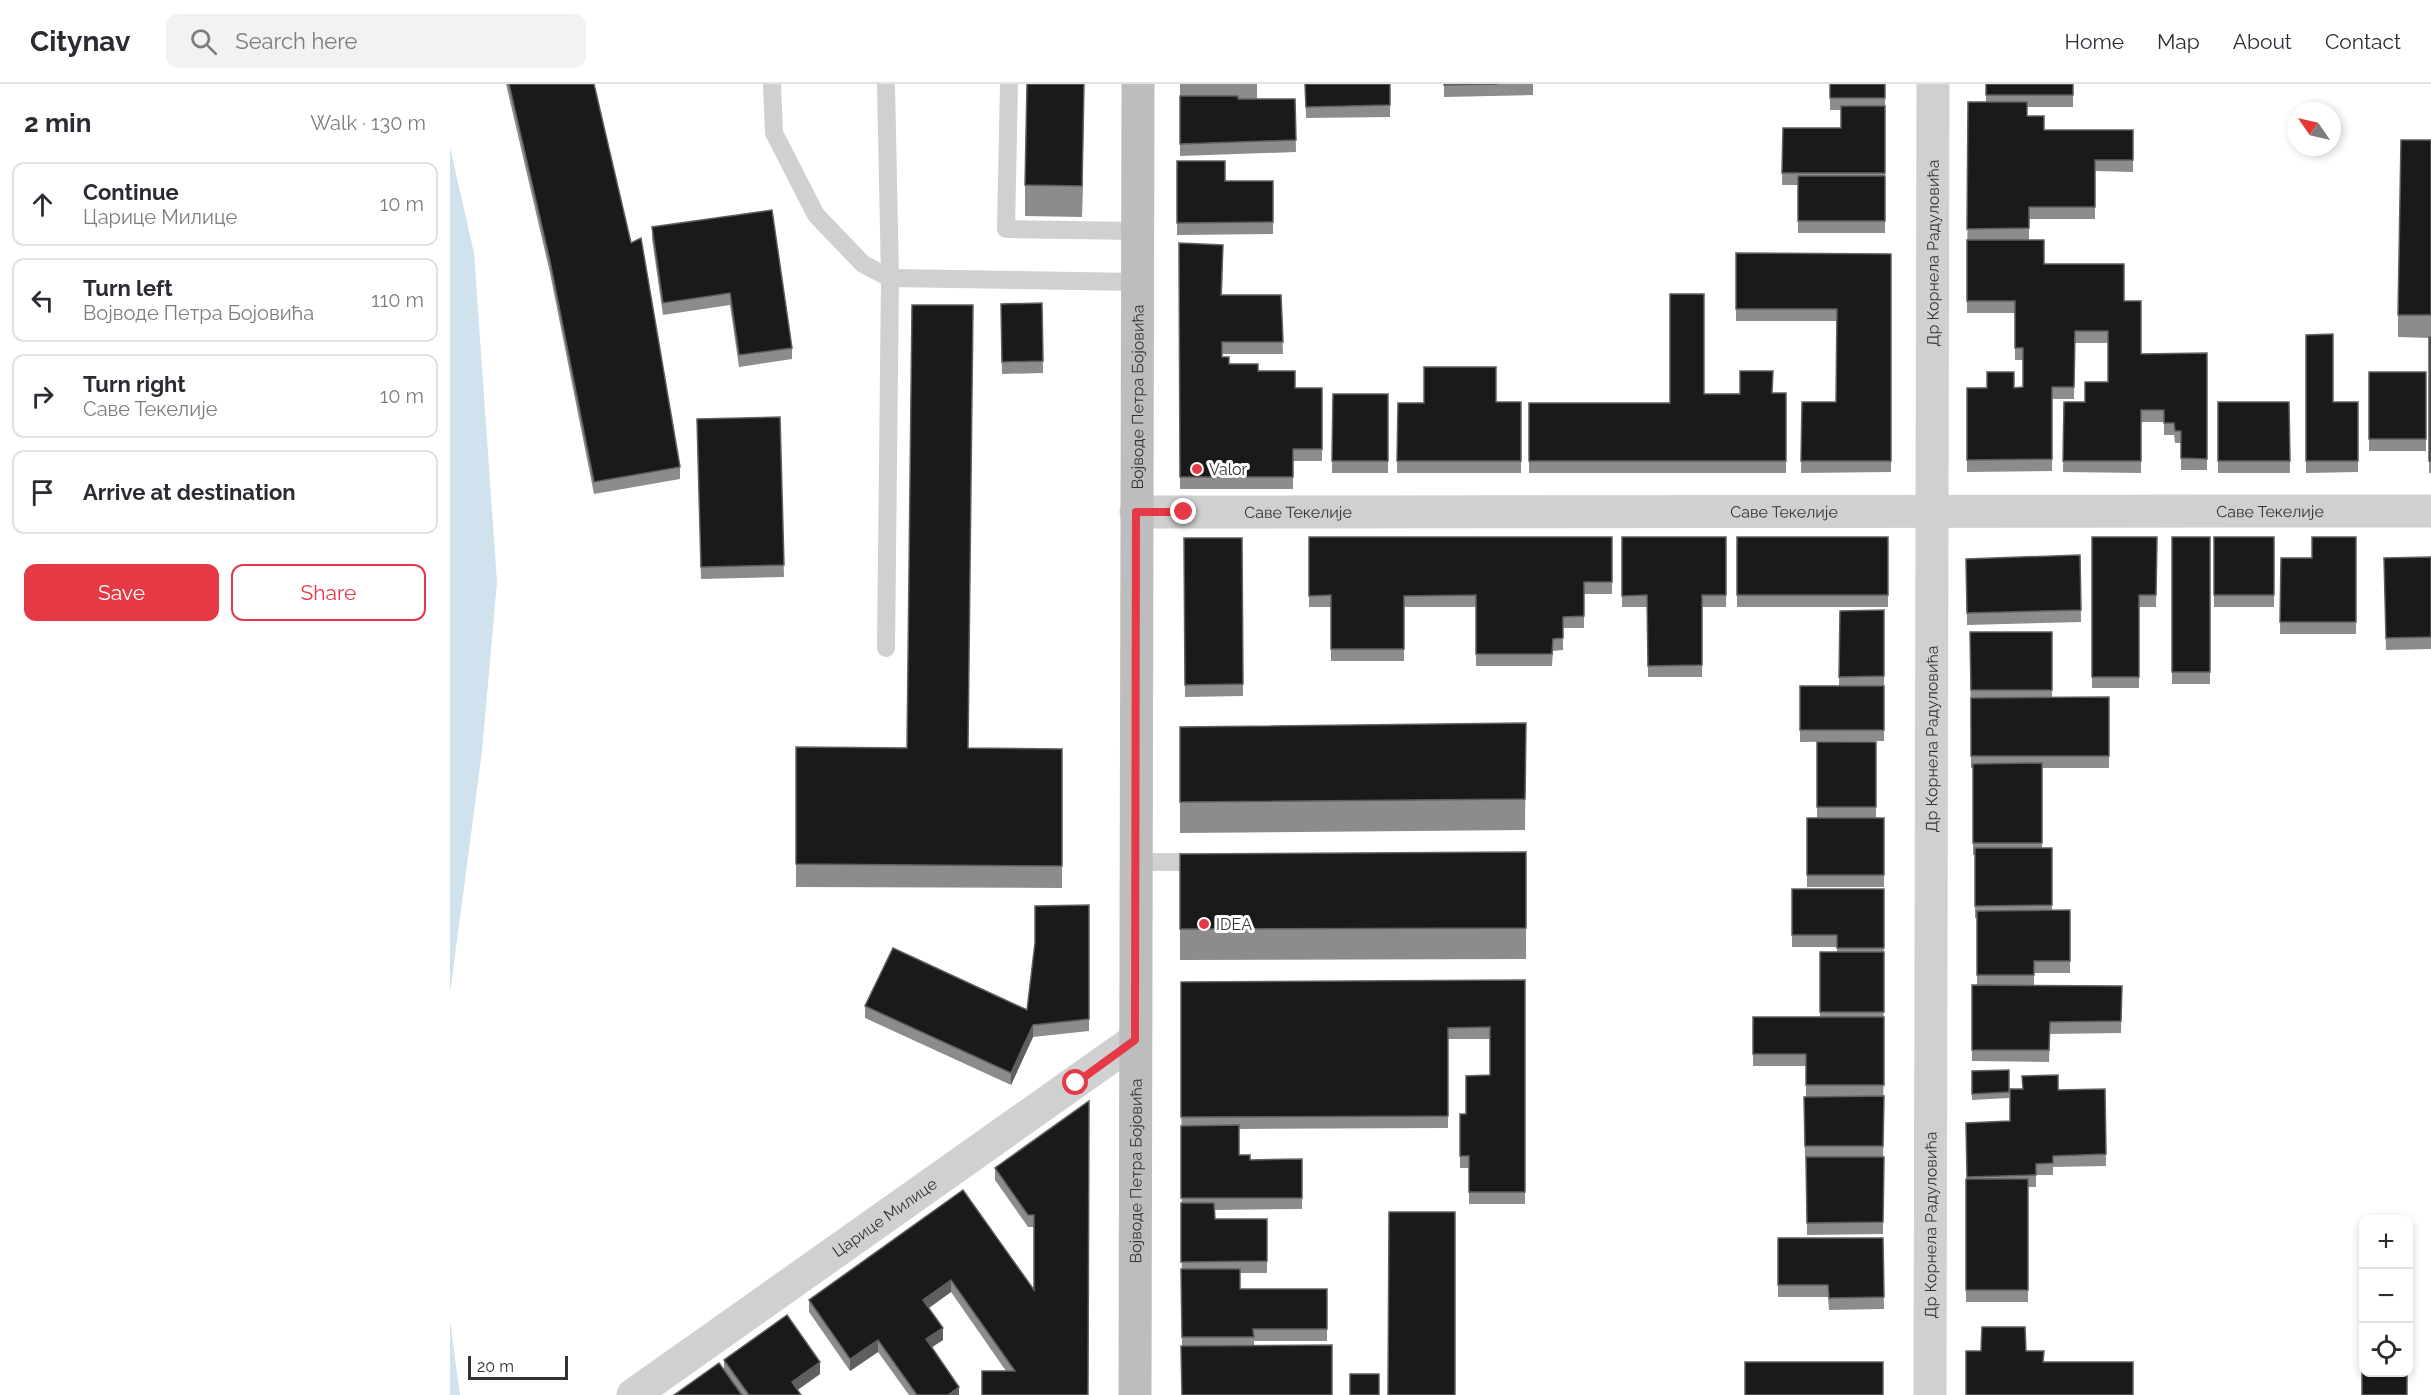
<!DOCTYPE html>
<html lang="en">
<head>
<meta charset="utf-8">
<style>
	:root { --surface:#fff; --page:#f2f2f3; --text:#2b2b33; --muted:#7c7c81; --line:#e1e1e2; --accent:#e63946 }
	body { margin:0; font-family:Raleway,sans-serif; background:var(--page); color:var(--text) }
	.controls { position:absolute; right:18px; bottom:18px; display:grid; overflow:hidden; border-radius:12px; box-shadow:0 3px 9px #0003 }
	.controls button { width:54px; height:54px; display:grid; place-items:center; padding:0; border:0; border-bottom:2px solid var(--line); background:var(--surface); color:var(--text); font:30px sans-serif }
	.compass { position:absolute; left:1837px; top:18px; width:54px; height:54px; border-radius:50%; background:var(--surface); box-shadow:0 3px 9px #0003; rotate:304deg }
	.scale { position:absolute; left:18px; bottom:15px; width:100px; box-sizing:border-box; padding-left:6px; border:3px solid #333; border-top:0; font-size:16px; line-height:21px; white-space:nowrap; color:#333; -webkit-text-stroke:4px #fff; paint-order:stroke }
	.stop { position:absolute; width:18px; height:18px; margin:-14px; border:4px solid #e63946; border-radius:50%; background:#fff }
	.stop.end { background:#e63946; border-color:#fff; box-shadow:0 2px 6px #0008 }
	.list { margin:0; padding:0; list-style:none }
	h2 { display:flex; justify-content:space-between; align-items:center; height:78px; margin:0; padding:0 24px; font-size:26px }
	h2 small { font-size:20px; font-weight:400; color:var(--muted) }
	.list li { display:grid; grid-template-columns:39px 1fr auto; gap:18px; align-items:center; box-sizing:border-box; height:84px; margin:0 12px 12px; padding:0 12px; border:2px solid var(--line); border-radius:12px }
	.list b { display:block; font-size:22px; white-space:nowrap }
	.list p { margin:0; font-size:20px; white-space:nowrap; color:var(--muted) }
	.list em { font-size:20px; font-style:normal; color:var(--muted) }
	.actions { display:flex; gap:12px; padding:18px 24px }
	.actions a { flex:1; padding:14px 0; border:2px solid var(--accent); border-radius:12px; text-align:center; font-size:21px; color:var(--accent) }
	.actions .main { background:var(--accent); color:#fff }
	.icon { flex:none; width:33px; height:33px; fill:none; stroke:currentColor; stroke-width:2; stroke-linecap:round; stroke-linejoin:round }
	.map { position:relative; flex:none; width:1981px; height:1311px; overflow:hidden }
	header { display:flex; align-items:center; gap:36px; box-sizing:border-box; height:84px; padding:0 30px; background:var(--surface); border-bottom:2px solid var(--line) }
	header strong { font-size:28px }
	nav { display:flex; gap:33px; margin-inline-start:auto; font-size:21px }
	.search { width:420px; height:54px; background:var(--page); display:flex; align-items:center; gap:15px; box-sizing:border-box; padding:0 21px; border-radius:12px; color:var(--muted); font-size:22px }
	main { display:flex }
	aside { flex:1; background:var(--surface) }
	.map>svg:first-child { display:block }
</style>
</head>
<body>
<header>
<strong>Citynav</strong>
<div class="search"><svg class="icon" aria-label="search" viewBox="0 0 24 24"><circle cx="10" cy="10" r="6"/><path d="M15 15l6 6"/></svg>Search here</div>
<nav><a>Home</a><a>Map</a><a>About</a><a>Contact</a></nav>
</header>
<main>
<aside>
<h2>2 min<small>Walk · 130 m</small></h2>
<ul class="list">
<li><svg class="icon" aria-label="ahead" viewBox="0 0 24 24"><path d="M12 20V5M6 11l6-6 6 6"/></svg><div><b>Continue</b><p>Царице Милице</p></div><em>10 m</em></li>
<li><svg class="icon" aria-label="left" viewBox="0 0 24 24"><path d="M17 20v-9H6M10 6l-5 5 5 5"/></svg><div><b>Turn left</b><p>Војводе Петра Бојовића</p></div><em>110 m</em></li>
<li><svg class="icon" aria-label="right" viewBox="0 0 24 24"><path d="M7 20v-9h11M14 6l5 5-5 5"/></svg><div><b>Turn right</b><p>Саве Текелије</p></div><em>10 m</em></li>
<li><svg class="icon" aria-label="arrive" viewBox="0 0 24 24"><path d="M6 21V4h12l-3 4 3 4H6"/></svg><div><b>Arrive at destination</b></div></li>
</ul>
<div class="actions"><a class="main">Save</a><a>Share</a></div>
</aside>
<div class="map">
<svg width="1981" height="1311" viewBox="0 0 1981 1311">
	<rect width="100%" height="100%" fill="#fff"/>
	<!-- water -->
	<g fill="#cfe2ee">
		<polygon points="0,63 24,169 47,498 32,667 0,909"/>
		<polygon points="0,1237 10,1311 0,1311"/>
	</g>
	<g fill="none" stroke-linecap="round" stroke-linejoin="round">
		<!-- lane -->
		<g stroke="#d0d0d0" stroke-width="18">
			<polyline points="322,0 324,49 366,131 413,180 440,194 436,0"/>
			<polyline points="559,0 556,145 687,147"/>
			<polyline points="436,564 440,194 687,198"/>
			<polyline points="686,778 730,778"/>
		</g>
		<!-- street -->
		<g stroke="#d0d0d0" stroke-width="33">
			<path id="s1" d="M 686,428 L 1981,427"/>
			<path id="s2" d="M 183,1311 L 685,956"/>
			<path id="s3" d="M 1480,1311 L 1483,0"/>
		</g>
		<!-- secondary -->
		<path stroke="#bdbdbd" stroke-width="33" id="s4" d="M 685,1311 L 688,0"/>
	</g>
	<!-- wall -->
	<g fill="#8c8c8c">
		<polygon points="56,0 144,0 230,383 230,395 144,410 100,189"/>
		<polygon points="634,0 632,133 575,132 575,101"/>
		<polygon points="730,0 807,0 807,15 845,15 846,68 730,72"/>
		<polygon points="855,0 940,0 940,33 856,34"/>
		<polygon points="994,0 1083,0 1083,11 994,13"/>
		<polygon points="1380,0 1435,0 1435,149 1348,149 1348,101 1332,101 1333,44 1391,44 1391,26 1380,26"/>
		<polygon points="1536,0 1623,0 1623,23 1577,23 1577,32 1594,46 1683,46 1683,88 1645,87 1645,135 1579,135 1579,156 1594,180 1674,217 1691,270 1757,269 1757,386 1731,386 1731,359 1725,359 1724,351 1714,351 1714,338 1691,338 1691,389 1613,388 1614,318 1635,318 1658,298 1658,259 1625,259 1624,315 1602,315 1602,387 1517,388 1517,304 1573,303 1573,276 1565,276 1565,229 1517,229 1518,18 1536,18"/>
		<polygon points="1981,56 1981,389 1979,389 1979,254 1948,253 1948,231"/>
		<polygon points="727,77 775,97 823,97 823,150 727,151"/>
		<polygon points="322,126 342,264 342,275 289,283 280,221 213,231 202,155 202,143"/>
		<polygon points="729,159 773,173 772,211 831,211 833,270 772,270 772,273 779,280 808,287 845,304 872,304 872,377 843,377 843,405 730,405"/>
		<polygon points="1286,169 1441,170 1441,388 1351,389 1352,318 1386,318 1387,237 1286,237"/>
		<polygon points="592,219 593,289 552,290 551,220"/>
		<polygon points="1856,251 1883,318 1908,318 1908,388 1856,389"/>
		<rect x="1919" y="288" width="57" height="79"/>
		<polygon points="1336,309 1336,389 1079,389 1079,319 1220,319 1254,310"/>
		<polygon points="883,310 938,310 938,389 882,389"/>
		<polygon points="1071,318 1071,389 947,389 948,319"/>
		<polygon points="1768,318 1839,318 1840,389 1768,389"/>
		<polygon points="330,333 334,493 251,495 247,335"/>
		<polygon points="859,453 1162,453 1162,510 1134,510 1134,544 1113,544 1113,566 1103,567 1102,582 1026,582 1026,523 954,523 954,577 881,577 881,523 859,523"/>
		<polygon points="1172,453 1276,453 1276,523 1252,523 1252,593 1198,593 1197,523 1172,523"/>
		<rect x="1287" y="453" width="151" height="70"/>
		<polygon points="1642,453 1707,453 1706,523 1689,523 1689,604 1642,604"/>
		<rect x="1722" y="453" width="38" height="147"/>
		<rect x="1764" y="453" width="60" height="70"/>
		<polygon points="1906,453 1906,550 1830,550 1831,474 1862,474"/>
		<polygon points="734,454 792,454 793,612 735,613"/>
		<polygon points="1630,471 1631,538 1517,541 1516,475"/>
		<polygon points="1981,473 1981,565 1936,566 1934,474"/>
		<polygon points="1434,526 1434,657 1350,658 1350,602 1389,602 1390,527"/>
		<polygon points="1520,548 1602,548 1602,613 1659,613 1659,684 1592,684 1592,764 1602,764 1602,826 1620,826 1620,889 1584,889 1584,902 1672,902 1671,949 1600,950 1599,978 1522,977 1522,901 1527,901 1527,834 1525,834 1525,771 1523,771 1523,684 1521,684"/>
		<polygon points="1076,639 1075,746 730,749 730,643"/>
		<polygon points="1367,658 1426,658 1426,734 1434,734 1434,803 1357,803 1357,734 1367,734"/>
		<polygon points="346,663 612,665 612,804 346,803"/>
		<polygon points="1076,768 1076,875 730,876 730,770"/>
		<polygon points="1342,805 1434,805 1433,1150 1357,1151 1356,1073 1355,1073 1354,1024 1356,1013 1356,982 1303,982 1303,933 1370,933 1370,868 1387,868 1387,863 1342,863"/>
		<polygon points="639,821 639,947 583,953 561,1001 415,934 415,922 577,926"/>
		<polygon points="1075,896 1075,1120 1019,1120 1019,1084 1010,1084 1010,1030 1016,1030 1040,991 1040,955 998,955 998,1044 789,1045 789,1071 800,1076 852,1075 852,1125 764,1126 765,1135 817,1135 817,1189 790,1189 790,1205 877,1205 877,1257 804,1257 804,1262 732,1262 731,898"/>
		<polygon points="1559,986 1559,1014 1522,1016 1522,987"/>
		<polygon points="1655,1005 1656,1082 1603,1083 1603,1091 1586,1091 1586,1103 1578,1103 1578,1218 1516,1218 1516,1095 1517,1095 1516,1039 1560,1037 1608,1006"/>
		<polygon points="639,1017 638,1311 556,1287 501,1208 479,1224 493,1256 482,1263 509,1311 459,1311 428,1268 400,1287 359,1228 359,1216 513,1106 584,1206 584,1143 578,1143 545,1096 545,1084"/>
		<polygon points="1328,1154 1433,1154 1434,1225 1379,1226 1378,1213 1328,1213"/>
		<polygon points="274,1276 370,1290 347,1306 351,1311 224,1311 274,1286"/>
	</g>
	<!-- shaded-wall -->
	<g fill="#5f5f5f">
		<polygon points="634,0 632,133 632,102"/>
		<polygon points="583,941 583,953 561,1001 561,989"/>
		<polygon points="501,1196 501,1208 473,1228 473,1216"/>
		<polygon points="493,1244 493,1256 476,1267 476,1255"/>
		<polygon points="428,1256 428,1268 400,1287 400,1275"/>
		<polygon points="370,1278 370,1290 342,1310 342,1298"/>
		<polygon points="509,1303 509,1311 498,1311"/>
	</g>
	<!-- building -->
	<g fill="#1a1a1a" stroke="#5f5f5f" stroke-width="1.5">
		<polygon points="59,0 144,0 181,159 191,154 230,383 144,398 100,177"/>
		<polygon points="577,0 634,0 632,102 575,101"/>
		<polygon points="855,0 940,0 940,21 856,23"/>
		<polygon points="994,0 1047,0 994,1"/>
		<rect x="1380" y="0" width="55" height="14"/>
		<rect x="1536" y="0" width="87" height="11"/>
		<polygon points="730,12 788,12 788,15 845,15 846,56 730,60"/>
		<polygon points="1518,18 1577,18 1577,32 1594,32 1594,46 1683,46 1683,76 1645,76 1645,123 1579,123 1579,144 1517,145"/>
		<polygon points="1391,22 1435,22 1435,89 1332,89 1333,44 1391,44"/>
		<polygon points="1951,56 1981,56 1981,231 1948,231"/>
		<polygon points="727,77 775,77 775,97 823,97 823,138 727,139"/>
		<rect x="1348" y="92" width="87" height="45"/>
		<polygon points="322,126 342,264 289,271 280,209 213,219 202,143"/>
		<polygon points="1517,156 1594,156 1594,180 1674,180 1674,217 1691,217 1691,270 1757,269 1757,375 1731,374 1731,347 1725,347 1724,339 1714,339 1714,326 1691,326 1691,377 1613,377 1614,318 1635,318 1635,298 1658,298 1658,247 1625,247 1624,303 1602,303 1602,375 1517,376 1517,304 1537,304 1537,288 1564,288 1564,304 1573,303 1573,264 1565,264 1565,217 1517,217"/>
		<polygon points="729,159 773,161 771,211 831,211 833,258 772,258 772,273 779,273 779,280 808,280 808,287 845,287 845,304 872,304 872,365 843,365 843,393 730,393"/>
		<polygon points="1286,169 1441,170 1441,377 1351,377 1352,318 1386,318 1387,225 1286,225"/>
		<polygon points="1220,210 1254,210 1254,310 1290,310 1290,287 1323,287 1322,309 1336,309 1336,377 1079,377 1079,319 1220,319"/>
		<polygon points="592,219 593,277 552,278 551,220"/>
		<polygon points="462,221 523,221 518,664 612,665 612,782 346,780 346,663 457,664"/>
		<polygon points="1883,250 1883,318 1908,318 1908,377 1856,377 1856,251"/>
		<rect x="1979" y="253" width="2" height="124"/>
		<polygon points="974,283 1046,283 1046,318 1071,318 1071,377 947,377 948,319 974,319"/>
		<rect x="1919" y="288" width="57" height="67"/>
		<polygon points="883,310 938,310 938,377 882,377"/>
		<polygon points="1768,318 1839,318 1840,377 1768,377"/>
		<polygon points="330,333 334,481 251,483 247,335"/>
		<polygon points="859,453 1162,453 1162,498 1134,498 1134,532 1113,533 1113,554 1103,555 1102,570 1026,570 1026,511 954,512 954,565 881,565 881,511 859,512"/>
		<polygon points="1172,453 1276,453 1276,511 1252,511 1252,581 1198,582 1197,511 1172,512"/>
		<rect x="1287" y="453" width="151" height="58"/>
		<polygon points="1642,453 1707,453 1706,511 1689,511 1689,593 1642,593"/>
		<rect x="1722" y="453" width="38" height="135"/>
		<rect x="1764" y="453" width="60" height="58"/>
		<polygon points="1862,453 1906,453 1906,538 1830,538 1831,474 1862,474"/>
		<polygon points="734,454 792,454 793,600 735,601"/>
		<polygon points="1630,471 1631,526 1517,529 1516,475"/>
		<polygon points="1981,473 1981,553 1936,554 1934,474"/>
		<polygon points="1434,526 1434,592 1389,593 1390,527"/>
		<polygon points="1520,548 1602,548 1602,606 1521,606"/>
		<rect x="1350" y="602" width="84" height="44"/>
		<polygon points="1659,613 1659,672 1521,672 1521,614"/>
		<polygon points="1076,639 1075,715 730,718 730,643"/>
		<rect x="1367" y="658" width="59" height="65"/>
		<polygon points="1592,679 1592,759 1523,759 1523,680"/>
		<rect x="1357" y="734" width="77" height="57"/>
		<polygon points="1525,764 1602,764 1602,821 1525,822"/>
		<polygon points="1076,768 1076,844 730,845 730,770"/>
		<polygon points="1342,805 1434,805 1434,864 1387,864 1387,851 1342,851"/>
		<polygon points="639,821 639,935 583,941 561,989 415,922 443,864 577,926 585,859 585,822"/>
		<polygon points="1620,826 1620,877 1584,877 1584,891 1527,891 1527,827"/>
		<rect x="1370" y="868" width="64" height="60"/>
		<polygon points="1075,896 1075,1108 1019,1108 1019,1072 1010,1072 1010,1030 1016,1030 1016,992 1040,991 1040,943 998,944 998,1032 731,1033 731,898"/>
		<polygon points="1522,901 1672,902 1671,937 1600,938 1599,966 1522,966"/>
		<polygon points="1303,933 1434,933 1434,1001 1356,1001 1356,970 1303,970"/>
		<polygon points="1559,986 1559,1008 1522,1010 1522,987"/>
		<polygon points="1608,991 1608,1006 1655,1005 1656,1070 1603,1072 1603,1079 1586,1080 1586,1091 1517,1093 1516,1039 1560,1037 1560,1005 1573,1005 1572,992"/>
		<polygon points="1434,1012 1433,1062 1355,1062 1354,1013"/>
		<polygon points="639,1017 638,1311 532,1311 532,1287 565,1287 501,1196 473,1216 493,1244 476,1255 509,1303 498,1311 467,1311 428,1256 400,1275 359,1216 513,1106 584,1206 584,1131 578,1131 545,1084"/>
		<polygon points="789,1041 789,1071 800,1071 800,1076 852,1075 852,1114 731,1114 731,1042"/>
		<polygon points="1356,1073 1434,1073 1433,1138 1357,1139"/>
		<rect x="1516" y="1095" width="62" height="111"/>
		<polygon points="731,1119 764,1119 765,1135 817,1135 817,1177 731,1178"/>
		<polygon points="939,1128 1005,1128 1005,1311 938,1311"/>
		<polygon points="1328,1154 1433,1154 1434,1213 1379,1214 1378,1201 1328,1201"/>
		<polygon points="731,1185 790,1185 790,1205 877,1205 877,1245 803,1245 804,1253 732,1253"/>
		<polygon points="337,1231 370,1278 342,1298 351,1311 299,1311 274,1276"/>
		<polygon points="1532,1243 1575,1243 1576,1267 1594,1267 1593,1278 1683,1278 1683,1311 1516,1311 1516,1267 1531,1267"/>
		<polygon points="882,1261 882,1311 732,1311 731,1262"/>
		<polygon points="1912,1266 1914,1266 1914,1288 1957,1288 1957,1311 1912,1311"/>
		<rect x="1295" y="1278" width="138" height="33"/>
		<polygon points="269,1279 292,1311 224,1311"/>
		<rect x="900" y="1290" width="29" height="21"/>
	</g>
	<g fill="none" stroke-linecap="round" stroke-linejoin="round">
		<!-- route -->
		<polyline stroke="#e63946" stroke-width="8" points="626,999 685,956 686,428 734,428"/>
	</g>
	<!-- markers -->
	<g fill="#e63946" stroke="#fff" stroke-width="2">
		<circle cx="747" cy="385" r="6"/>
		<circle cx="754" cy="840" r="6"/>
	</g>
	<g text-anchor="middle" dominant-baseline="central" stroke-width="6" stroke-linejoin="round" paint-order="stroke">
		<!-- street labels -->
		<g font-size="16" fill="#333" stroke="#fff">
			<text stroke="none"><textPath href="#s3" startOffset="1142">Др Корнела Радуловића</textPath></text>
			<text stroke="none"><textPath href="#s4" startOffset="998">Војводе Петра Бојовића</textPath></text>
			<text stroke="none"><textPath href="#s1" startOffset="648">Саве Текелије</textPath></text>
			<text stroke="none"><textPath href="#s1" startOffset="1134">Саве Текелије</textPath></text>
			<text stroke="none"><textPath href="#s1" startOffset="162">Саве Текелије</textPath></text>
			<text stroke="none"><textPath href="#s3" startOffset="656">Др Корнела Радуловића</textPath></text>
			<text stroke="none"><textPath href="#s4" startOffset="224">Војводе Петра Бојовића</textPath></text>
			<text stroke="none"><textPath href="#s2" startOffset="308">Царице Милице</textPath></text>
			<text stroke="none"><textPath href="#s3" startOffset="170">Др Корнела Радуловића</textPath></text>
		</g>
		<!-- poi labels -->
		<g font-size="16" fill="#333" stroke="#fff" text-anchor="start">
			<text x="759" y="385">Valor</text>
			<text x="766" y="840">IDEA</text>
		</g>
	</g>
</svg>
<div class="controls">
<button>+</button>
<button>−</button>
<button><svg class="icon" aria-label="locate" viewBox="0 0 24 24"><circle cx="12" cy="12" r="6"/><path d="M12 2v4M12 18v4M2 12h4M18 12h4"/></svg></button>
</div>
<svg class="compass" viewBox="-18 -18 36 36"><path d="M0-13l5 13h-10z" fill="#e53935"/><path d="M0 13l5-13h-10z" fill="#7c7c81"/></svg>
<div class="scale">20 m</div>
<div class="stop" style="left:626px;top:999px"></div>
<div class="stop end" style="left:734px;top:428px"></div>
</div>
</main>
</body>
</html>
